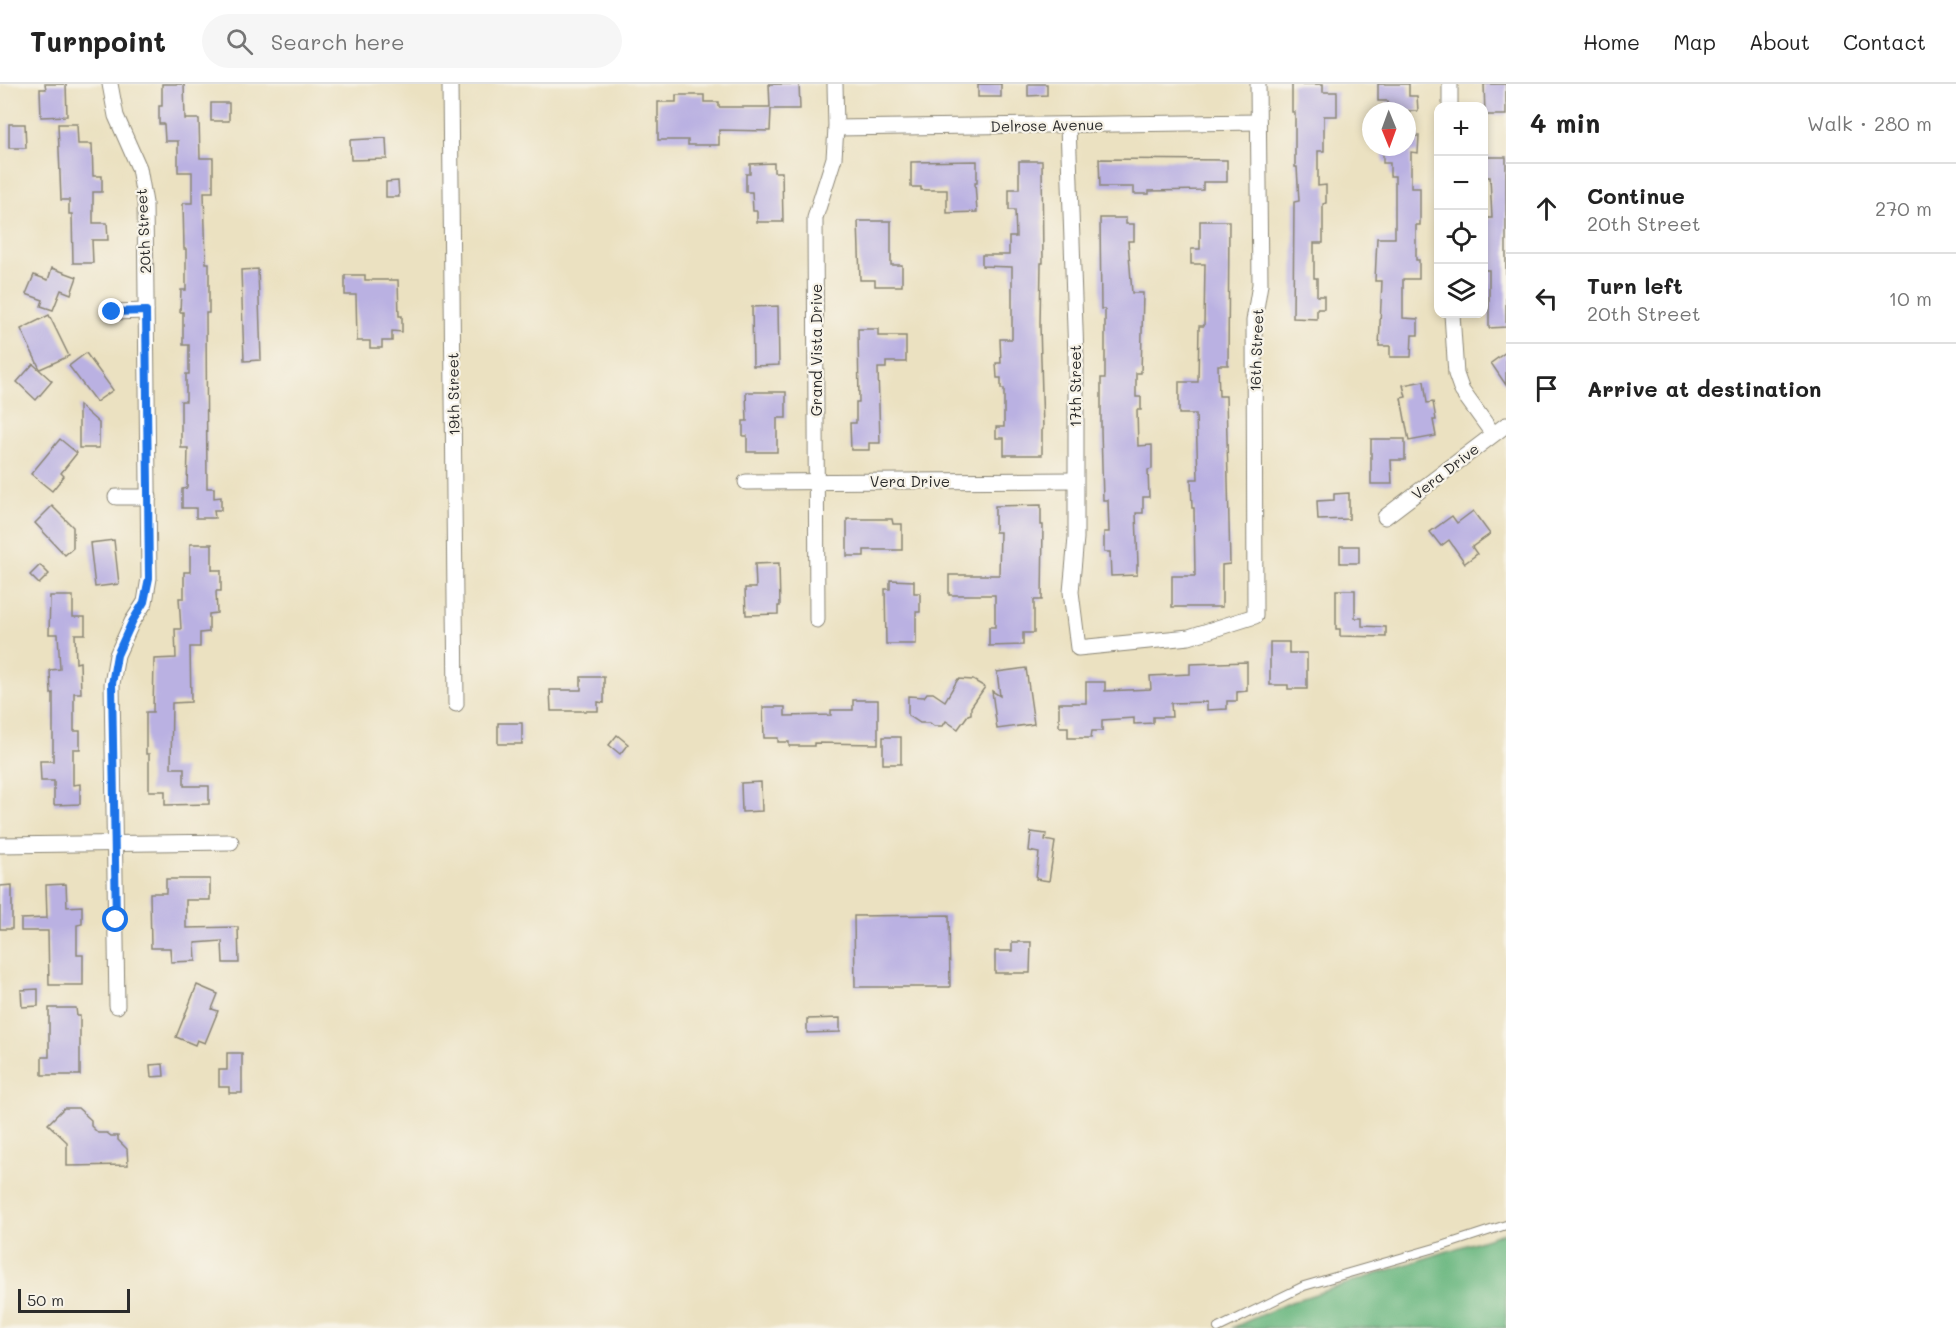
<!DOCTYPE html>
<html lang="en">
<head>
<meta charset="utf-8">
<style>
	:root { --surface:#fff; --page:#f6f6f6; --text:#222; --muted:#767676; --line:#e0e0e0 }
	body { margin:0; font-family:Mali,sans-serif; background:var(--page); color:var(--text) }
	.controls { position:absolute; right:18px; top:18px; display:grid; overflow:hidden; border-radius:12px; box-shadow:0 3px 9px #0003 }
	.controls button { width:54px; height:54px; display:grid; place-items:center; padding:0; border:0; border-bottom:2px solid var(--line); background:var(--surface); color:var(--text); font:30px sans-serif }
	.compass { position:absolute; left:1362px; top:18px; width:54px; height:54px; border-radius:50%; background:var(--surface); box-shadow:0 3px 9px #0003; rotate:179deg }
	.scale { position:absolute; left:18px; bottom:15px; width:112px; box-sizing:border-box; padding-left:6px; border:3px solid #2b2b2b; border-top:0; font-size:16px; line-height:21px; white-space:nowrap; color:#2b2b2b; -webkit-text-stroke:4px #f7f3e8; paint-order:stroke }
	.stop { position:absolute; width:18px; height:18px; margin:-14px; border:4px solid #1a73e8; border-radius:50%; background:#fff }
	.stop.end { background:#1a73e8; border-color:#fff; box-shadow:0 2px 6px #0008 }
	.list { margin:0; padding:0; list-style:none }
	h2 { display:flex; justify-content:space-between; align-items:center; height:78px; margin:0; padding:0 24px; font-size:26px }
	h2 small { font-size:20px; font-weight:400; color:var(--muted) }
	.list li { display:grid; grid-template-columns:39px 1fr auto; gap:18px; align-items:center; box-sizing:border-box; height:90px; padding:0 24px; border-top:2px solid var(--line) }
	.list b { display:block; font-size:22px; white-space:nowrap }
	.list p { margin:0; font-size:20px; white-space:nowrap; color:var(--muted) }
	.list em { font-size:20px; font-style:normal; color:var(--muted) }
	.icon { flex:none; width:33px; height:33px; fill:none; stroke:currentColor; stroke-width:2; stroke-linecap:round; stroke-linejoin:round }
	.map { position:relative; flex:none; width:1506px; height:1244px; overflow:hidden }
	header { display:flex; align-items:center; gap:36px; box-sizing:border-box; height:84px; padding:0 30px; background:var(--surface); border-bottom:2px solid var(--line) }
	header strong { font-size:28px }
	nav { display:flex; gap:33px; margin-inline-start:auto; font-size:21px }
	.search { width:420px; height:54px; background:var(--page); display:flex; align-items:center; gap:15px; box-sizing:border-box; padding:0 21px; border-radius:33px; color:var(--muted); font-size:22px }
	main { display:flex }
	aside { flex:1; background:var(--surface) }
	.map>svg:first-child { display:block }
</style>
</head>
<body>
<header>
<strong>Turnpoint</strong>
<div class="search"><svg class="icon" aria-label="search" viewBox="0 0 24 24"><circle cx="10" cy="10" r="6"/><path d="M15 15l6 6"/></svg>Search here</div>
<nav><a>Home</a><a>Map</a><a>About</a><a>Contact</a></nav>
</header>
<main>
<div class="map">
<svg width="1506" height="1244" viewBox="0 0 1506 1244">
	<rect width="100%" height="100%" fill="#f7f3e8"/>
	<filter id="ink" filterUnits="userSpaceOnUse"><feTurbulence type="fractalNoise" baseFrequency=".0167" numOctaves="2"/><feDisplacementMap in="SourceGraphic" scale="12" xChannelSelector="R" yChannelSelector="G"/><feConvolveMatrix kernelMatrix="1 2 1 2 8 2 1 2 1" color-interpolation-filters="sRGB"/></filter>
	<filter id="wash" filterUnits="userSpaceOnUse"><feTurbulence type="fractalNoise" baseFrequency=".008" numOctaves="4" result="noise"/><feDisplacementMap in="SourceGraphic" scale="24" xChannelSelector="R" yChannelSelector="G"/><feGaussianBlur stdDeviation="1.35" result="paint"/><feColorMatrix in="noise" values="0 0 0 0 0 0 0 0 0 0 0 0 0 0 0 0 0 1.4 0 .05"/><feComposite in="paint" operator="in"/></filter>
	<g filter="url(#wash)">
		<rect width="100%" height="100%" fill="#ebe1c1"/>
		<!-- forest -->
		<polygon fill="#6ab780" stroke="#4a7156" stroke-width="1.5" points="1506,1148 1506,1244 1232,1244 1288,1219"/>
		<g id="blocks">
			<!-- building -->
			<g fill="#bab1e2">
				<polygon points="45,0 66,0 67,32 41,33 40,5 46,5"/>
				<polygon points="162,0 184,0 185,35 199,35 200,74 213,74 213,108 204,108 206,179 209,179 209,229 206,229 207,404 214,404 214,414 221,413 221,426 214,426 215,434 196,434 196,424 182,424 182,405 187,404 188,364 181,364 181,317 186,317 186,290 189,290 189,261 183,261 183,228 180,228 181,206 186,206 186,165 184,165 183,119 192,119 192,88 178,88 178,57 165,57 164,40 159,40 159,22 162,22"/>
				<polygon points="769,0 799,0 800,25 771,25 770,47 719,46 719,61 688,61 688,56 658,56 658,18 676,18 676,11 704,11 704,18 719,18 719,23 770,23"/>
				<rect x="978" y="0" width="23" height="13"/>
				<polygon points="1028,0 1047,0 1047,11 1028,12"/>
				<polygon points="1292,0 1323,0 1323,8 1337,8 1337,32 1324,32 1324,67 1318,67 1318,102 1326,101 1326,119 1323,120 1323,159 1314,159 1314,194 1317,194 1317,212 1324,212 1324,225 1317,225 1317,235 1293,234 1294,118 1299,117 1297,83 1295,83 1295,28 1292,28"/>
				<polygon points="1378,0 1409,0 1409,12 1417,12 1418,27 1388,27 1388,17 1378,17"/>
				<polygon points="1484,0 1506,0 1506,31 1485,31"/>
				<rect x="211" y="19" width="18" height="18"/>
				<polygon points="9,40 25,40 26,64 9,64"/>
				<polygon points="58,40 77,40 78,60 92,60 93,92 102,92 102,108 93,108 93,139 107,139 108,156 92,156 93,179 73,179 72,130 69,130 69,116 61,116"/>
				<polygon points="1407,52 1419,52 1418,69 1411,68 1411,104 1420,104 1420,141 1416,141 1416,176 1419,176 1419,195 1403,195 1403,234 1418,235 1418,251 1412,251 1411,273 1390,273 1390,262 1379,262 1382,197 1375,197 1377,154 1395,154 1395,92 1390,92 1390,79 1383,79 1383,65 1407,63"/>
				<polygon points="386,54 387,75 351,76 350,56"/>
				<polygon points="1484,73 1506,73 1506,243 1489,244 1489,186 1484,186 1484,164 1486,164 1486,134 1492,134 1490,93 1484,93"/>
				<polygon points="1099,75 1227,76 1227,98 1203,98 1203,106 1149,107 1149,110 1134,110 1134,103 1100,103"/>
				<polygon points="977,77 977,99 975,99 977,128 947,129 947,106 921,106 921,103 911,103 911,78"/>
				<polygon points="1019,77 1042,77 1043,179 1041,179 1040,241 1043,345 1042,345 1042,371 1004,371 1004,354 996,354 996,343 1004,343 1004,305 1001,305 1001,294 997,294 996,279 1001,279 1000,255 1012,255 1012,183 982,182 982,171 1009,171 1009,153 1016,153 1015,126 1009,126 1009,105 1019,105"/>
				<polygon points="774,79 774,88 782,88 783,138 757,138 757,127 753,127 752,108 746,108 746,90 750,90 750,80"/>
				<polygon points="398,97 399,113 386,113 386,98"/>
				<polygon points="1100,134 1126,134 1126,140 1134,140 1134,157 1128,157 1132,209 1143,209 1141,289 1136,289 1136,313 1141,313 1141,326 1137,326 1138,362 1152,361 1152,385 1148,386 1149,413 1143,413 1143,429 1136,429 1138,481 1137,481 1137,491 1111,492 1110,468 1104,468 1104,448 1109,448 1108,416 1103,416 1101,346 1101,294 1105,294 1105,225 1101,225"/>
				<polygon points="858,137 891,137 891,181 902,181 902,202 875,202 875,196 860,196"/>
				<polygon points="1200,137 1229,137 1228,281 1218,281 1219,312 1226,312 1230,480 1222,481 1222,523 1172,523 1172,492 1195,492 1194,424 1192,424 1191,395 1198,395 1196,330 1179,330 1179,298 1198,298 1199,242 1204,242 1205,180 1191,180 1191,165 1200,165"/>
				<polygon points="52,184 77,193 71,210 61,206 53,226 41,222 43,216 26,210 34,191 48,196"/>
				<polygon points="258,185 261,276 244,277 241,186"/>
				<polygon points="345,191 365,191 365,196 398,196 399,232 402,232 402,248 392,247 392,257 382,257 382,264 370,264 370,257 357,257 356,211 345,211"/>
				<polygon points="778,222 779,281 753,282 752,223"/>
				<polygon points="49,231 69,272 40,285 21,245"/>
				<polygon points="858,245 878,245 878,252 906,252 906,278 886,278 886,284 878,284 880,359 869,359 869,366 851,366 850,339 856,339 856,318 859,318"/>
				<polygon points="1506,268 1506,301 1491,279"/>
				<polygon points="86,269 113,306 96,318 69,282"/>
				<polygon points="33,280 52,297 36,316 17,298"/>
				<polygon points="1424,297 1427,319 1433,318 1436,336 1433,336 1436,352 1409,357 1401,314 1406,313 1403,301"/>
				<polygon points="746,308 786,308 786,334 777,334 777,368 747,368 747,352 743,352 743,337 747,337"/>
				<polygon points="79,321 99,339 99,364 79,364"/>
				<polygon points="60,355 77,369 61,389 64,392 52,407 31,390"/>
				<polygon points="1371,355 1405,355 1405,376 1391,376 1392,400 1371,400"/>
				<polygon points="1349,409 1349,435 1318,436 1317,417 1334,416 1334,410"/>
				<polygon points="1041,421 1041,441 1043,441 1042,516 1034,516 1034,549 1023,549 1023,561 989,562 989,543 995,543 995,511 949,511 949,491 999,491 1000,448 995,448 995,422"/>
				<polygon points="52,422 73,443 73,464 65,471 35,439"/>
				<polygon points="1473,427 1490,450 1472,463 1477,470 1465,479 1449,456 1441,462 1430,448 1452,432 1457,439"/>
				<polygon points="847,435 892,435 893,440 902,440 902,466 864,466 864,472 847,472"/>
				<polygon points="114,456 119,500 95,503 90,459"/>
				<polygon points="190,460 212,460 212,486 221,486 221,507 216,507 217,529 209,530 209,548 200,549 200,563 190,563 191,618 172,619 171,684 184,684 184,702 209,702 209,720 165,721 165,707 149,707 149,670 146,670 146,628 153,628 154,575 176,574 175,545 181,545 179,514 184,514 184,488 190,488"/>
				<rect x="1340" y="462" width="19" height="17"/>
				<polygon points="779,479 780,522 778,522 778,530 746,531 745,504 756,504 755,480"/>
				<polygon points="40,481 49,490 39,500 30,491"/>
				<polygon points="890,496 914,497 914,509 920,509 920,528 916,528 916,560 886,560 885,505 890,505"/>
				<polygon points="1336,506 1355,506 1355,534 1362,534 1362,542 1386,543 1386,553 1340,552 1340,545 1336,545"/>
				<polygon points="50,512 73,512 73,533 85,533 85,550 75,550 76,579 80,578 81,609 74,609 74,647 80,647 80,665 73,665 73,701 80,700 80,720 54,721 54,697 41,697 40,677 53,677 53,609 51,610 50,586 60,585 58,550 49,550"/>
				<polygon points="1270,558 1289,558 1289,569 1307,569 1307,605 1288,605 1288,601 1270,601"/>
				<polygon points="1247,578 1247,607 1237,608 1237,617 1227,617 1227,625 1207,626 1207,618 1171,619 1172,633 1153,633 1153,639 1134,640 1134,634 1102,636 1102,647 1092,647 1091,654 1068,654 1068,643 1059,643 1059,619 1086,619 1086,598 1105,598 1105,607 1151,605 1150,592 1190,590 1190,580"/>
				<polygon points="1026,584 1034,640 997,645 992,607 1000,612 997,588"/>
				<polygon points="581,593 604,593 604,619 598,618 598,627 551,627 550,606 581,606"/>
				<polygon points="958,595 973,596 985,603 971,623 971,630 968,631 958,645 946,637 943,642 934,642 930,639 920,639 908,631 908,612 924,613 927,609 933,609 945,617"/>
				<polygon points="853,616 878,616 878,660 814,659 814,662 789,662 789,658 778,658 778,654 764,654 763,623 785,623 785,632 831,631 831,626 853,626"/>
				<rect x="498" y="639" width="24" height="21"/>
				<polygon points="617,651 628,660 620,670 609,661"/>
				<rect x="883" y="653" width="18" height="27"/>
				<polygon points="761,698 762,727 742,728 741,699"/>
				<polygon points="1031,748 1046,750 1045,756 1055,758 1049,797 1036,795 1039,769 1029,767"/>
				<polygon points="166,795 210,795 210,816 186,816 186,844 238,843 239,879 223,879 222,857 195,859 196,877 171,878 170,864 151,864 150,809 166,809"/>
				<polygon points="66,800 67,823 82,822 82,840 77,841 77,871 83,871 83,901 49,901 48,847 21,847 21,835 47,834 46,801"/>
				<polygon points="12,801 12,845 0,845 0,802"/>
				<polygon points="949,831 950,903 855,903 854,832"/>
				<polygon points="1012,858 1031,858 1030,889 995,889 995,867 1012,867"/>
				<polygon points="197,901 218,910 212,925 218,927 205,959 197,956 195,961 176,953"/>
				<polygon points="38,905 38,922 22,923 21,906"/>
				<polygon points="49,924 76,924 77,932 80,932 80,991 42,991 42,973 49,973"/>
				<polygon points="840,934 840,948 807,949 807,935"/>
				<polygon points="227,969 242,969 242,1009 229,1009 229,1003 219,1003 219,986 227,986"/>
				<polygon points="163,980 164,992 151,993 150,981"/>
				<polygon points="64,1024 78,1024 91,1036 91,1042 98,1049 107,1049 111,1052 118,1052 118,1056 127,1065 128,1081 67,1082 67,1058 48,1040"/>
			</g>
		</g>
	</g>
	<g filter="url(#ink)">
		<use href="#blocks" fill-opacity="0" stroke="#8b8676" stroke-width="1.5"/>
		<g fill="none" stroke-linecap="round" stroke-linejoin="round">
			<defs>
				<polyline id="lane" points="1218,1244 1304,1202 1442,1162 1506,1141"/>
				<g id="street">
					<polyline points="110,0 116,32 139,84 145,119 149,494 145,518 132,538 117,571 112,600 117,922"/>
					<polyline points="450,0 456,620"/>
					<polyline points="1450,0 1450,22"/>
					<polyline points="1068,41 1076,273 1076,454 1071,508 1078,564 1189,553 1255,532 1254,237 1260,200 1258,0"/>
					<polyline points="836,44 1258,38"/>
					<polyline points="113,228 146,227"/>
					<polyline points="1452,230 1456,290 1462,307 1493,350"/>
					<polyline points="746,398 1074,396"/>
					<polyline points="116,413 149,413"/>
					<polyline points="1385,433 1506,341"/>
					<polyline points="817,536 815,134 834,74 836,44 835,0"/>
					<polyline points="0,761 231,758"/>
				</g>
			</defs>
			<!-- lane casing -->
			<use href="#lane" stroke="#8b8676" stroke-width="10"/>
			<!-- street casing -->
			<use href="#street" stroke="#8b8676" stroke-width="17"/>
			<!-- lane -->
			<use href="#lane" stroke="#fff" stroke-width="8"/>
			<!-- street -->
			<use href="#street" stroke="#fff" stroke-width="15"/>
		</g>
	</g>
	<g fill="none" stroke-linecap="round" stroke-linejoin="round" filter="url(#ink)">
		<!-- route -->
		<polyline stroke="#1a73e8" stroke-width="8" points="112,228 146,227 149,494 144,518 132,538 117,571 112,600 116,836"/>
	</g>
	<g text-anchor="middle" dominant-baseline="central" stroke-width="4.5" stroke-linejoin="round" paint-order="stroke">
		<!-- street labels -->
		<g font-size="15" fill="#2b2b2b" stroke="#f7f3e8">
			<text transform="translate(1047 41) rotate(-1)">Delrose Avenue</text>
			<text transform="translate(143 147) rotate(-93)">20th Street</text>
			<text transform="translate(816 266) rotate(-90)">Grand Vista Drive</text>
			<text transform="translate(1256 266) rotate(-88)">16th Street</text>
			<text transform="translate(1075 302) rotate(-90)">17th Street</text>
			<text transform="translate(453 310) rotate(-91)">19th Street</text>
			<text transform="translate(1445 387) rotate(-38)">Vera Drive</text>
			<text x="910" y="397">Vera Drive</text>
		</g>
	</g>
</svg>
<div class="controls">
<button>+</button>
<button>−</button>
<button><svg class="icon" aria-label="locate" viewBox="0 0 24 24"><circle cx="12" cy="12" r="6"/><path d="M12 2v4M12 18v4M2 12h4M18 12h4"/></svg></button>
<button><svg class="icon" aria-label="layers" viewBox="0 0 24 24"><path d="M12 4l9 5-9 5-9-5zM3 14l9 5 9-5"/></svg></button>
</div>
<svg class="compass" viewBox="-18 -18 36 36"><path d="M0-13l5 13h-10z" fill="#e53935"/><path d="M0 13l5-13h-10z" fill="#767676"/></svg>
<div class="scale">50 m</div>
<div class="stop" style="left:116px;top:836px"></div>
<div class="stop end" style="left:112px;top:228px"></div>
</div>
<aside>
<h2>4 min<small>Walk · 280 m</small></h2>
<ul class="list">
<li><svg class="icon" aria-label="ahead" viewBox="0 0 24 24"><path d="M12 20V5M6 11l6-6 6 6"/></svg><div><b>Continue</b><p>20th Street</p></div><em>270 m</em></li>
<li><svg class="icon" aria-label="left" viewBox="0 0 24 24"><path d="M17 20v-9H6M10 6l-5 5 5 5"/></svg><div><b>Turn left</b><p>20th Street</p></div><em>10 m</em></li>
<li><svg class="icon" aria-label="arrive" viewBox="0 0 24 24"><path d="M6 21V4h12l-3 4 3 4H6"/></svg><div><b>Arrive at destination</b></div></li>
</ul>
</aside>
</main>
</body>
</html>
